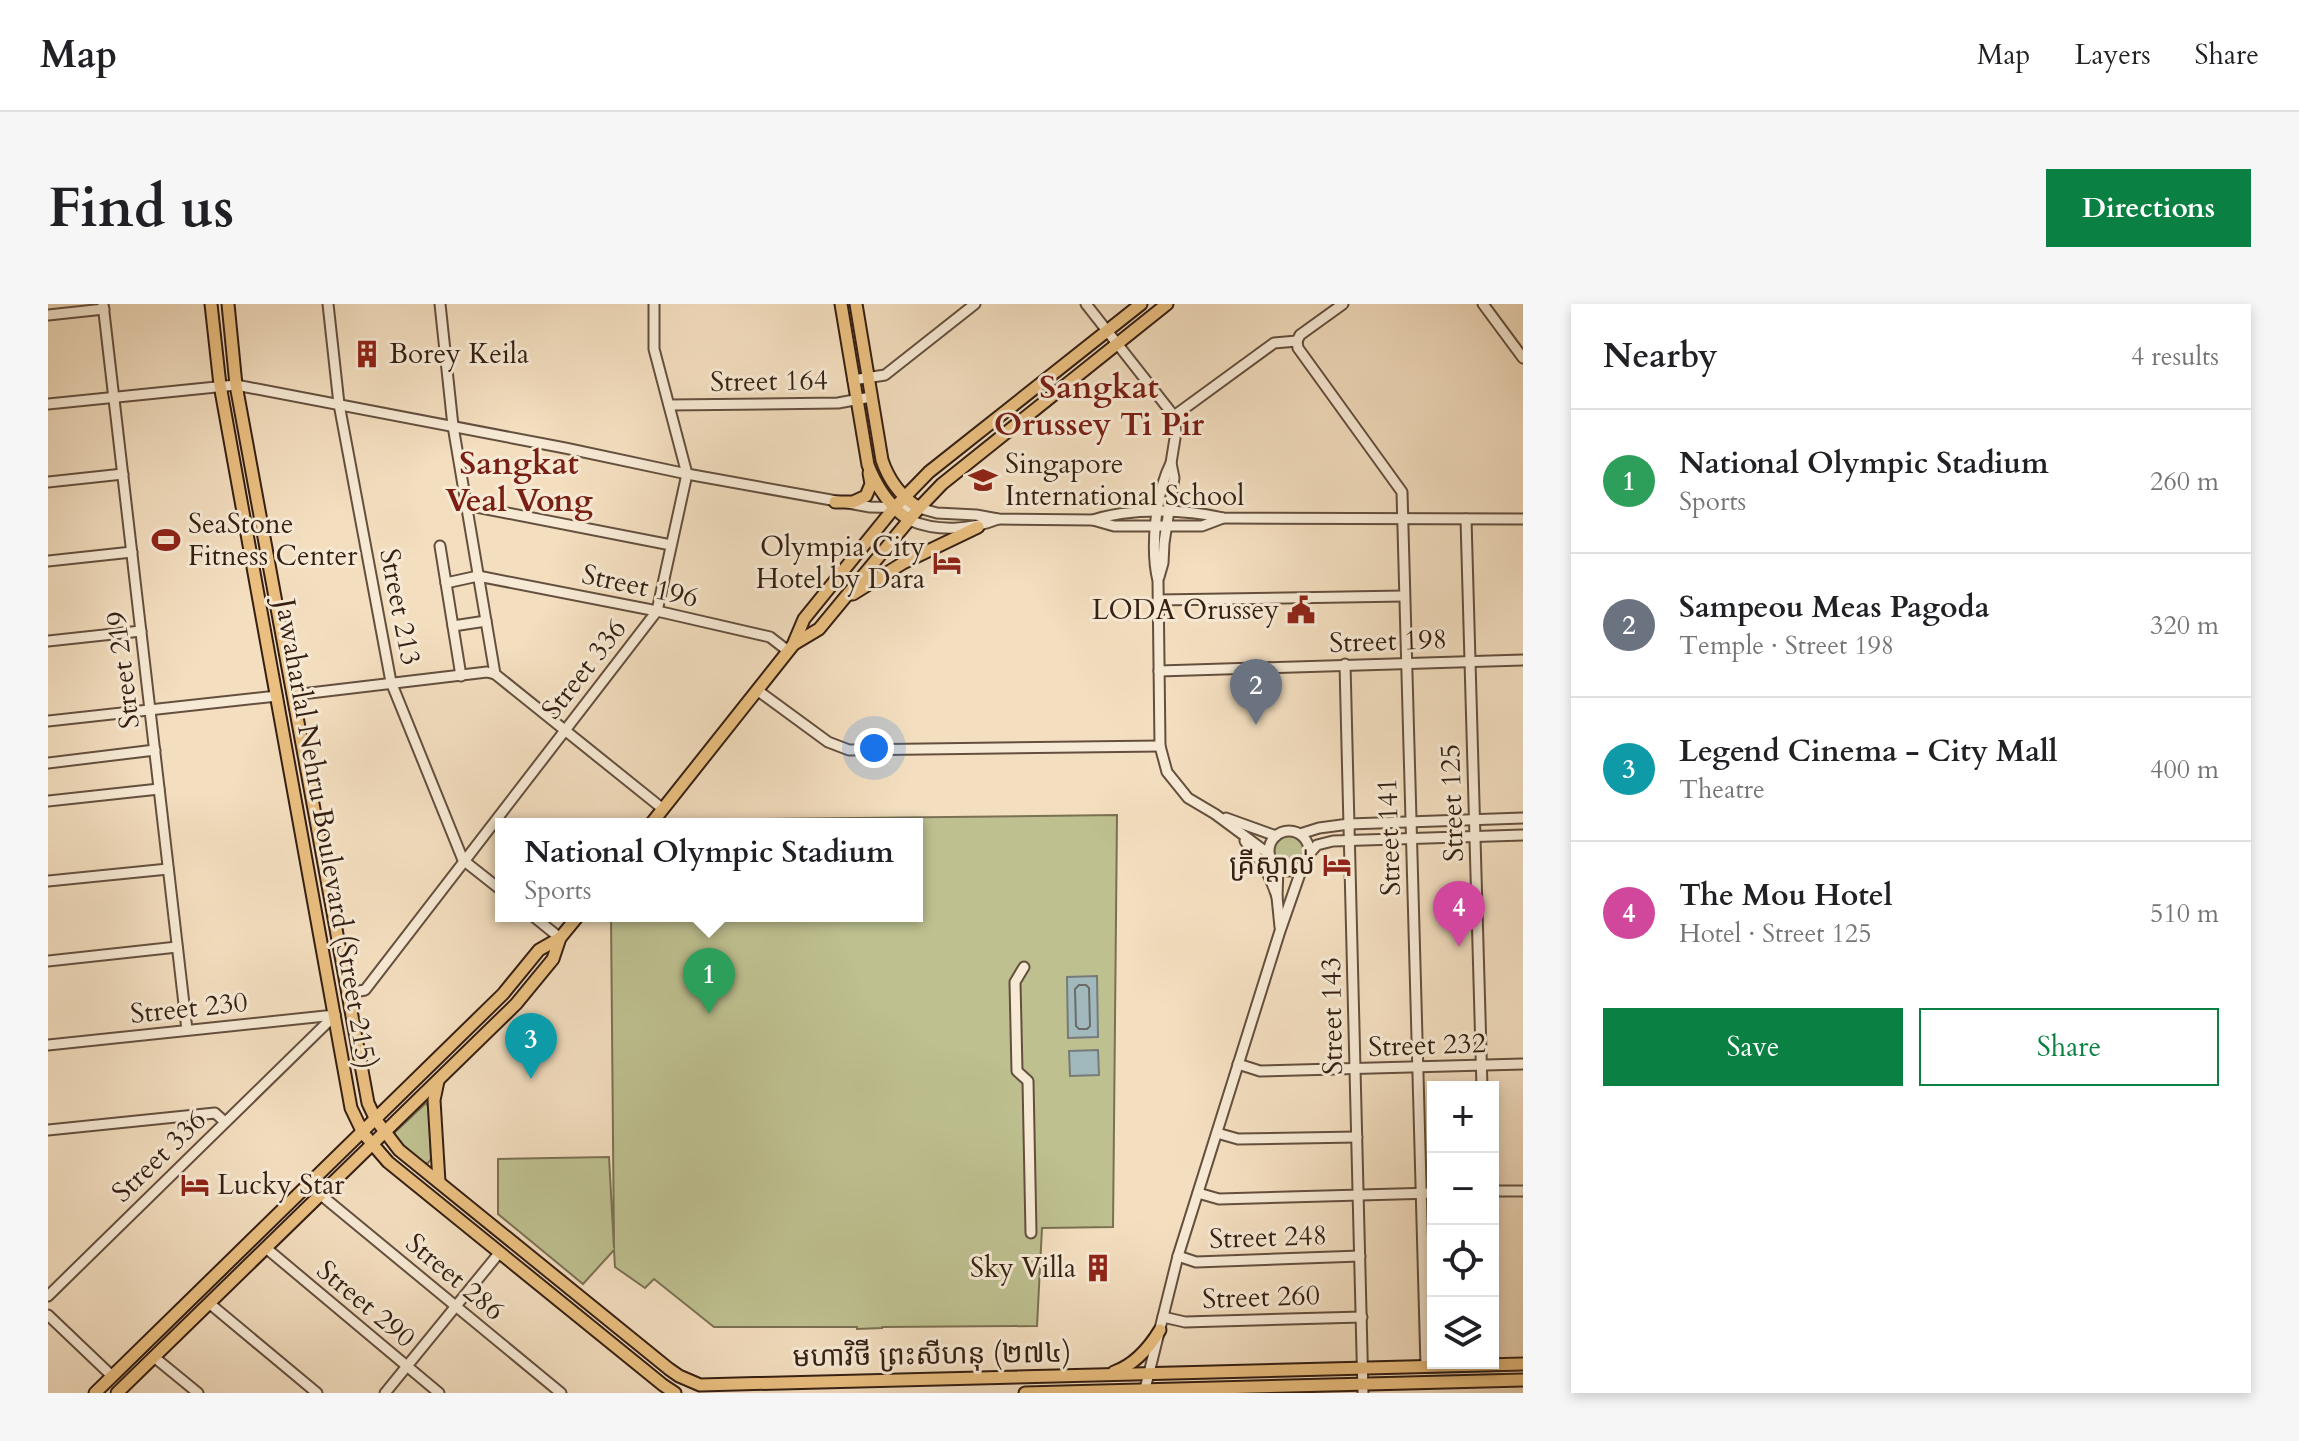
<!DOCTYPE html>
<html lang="en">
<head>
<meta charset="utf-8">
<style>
	:root { --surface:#fff; --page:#f6f6f6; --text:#202124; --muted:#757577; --line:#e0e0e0; --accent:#0b8043 }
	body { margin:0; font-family:Cardo,"Noto Sans Khmer",serif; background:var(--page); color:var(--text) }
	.controls { position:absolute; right:24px; bottom:24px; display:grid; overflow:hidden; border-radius:0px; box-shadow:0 4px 12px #0003 }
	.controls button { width:72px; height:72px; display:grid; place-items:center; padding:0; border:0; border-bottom:2px solid var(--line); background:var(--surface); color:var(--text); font:40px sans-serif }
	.you { position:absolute; left:826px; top:444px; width:28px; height:28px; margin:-20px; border:6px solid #fff; border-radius:50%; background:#1a73e8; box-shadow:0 0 0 12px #1a73e833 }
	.badge { display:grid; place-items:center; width:52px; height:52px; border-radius:50%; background:var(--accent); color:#fff; font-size:26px; font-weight:700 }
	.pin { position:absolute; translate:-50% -66px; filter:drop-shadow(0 2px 4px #0008) }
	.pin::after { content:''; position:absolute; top:42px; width:28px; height:24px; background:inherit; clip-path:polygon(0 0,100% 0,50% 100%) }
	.popup { position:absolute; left:447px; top:514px; width:428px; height:104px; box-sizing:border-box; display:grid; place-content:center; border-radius:0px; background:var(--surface); filter:drop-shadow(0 2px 6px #0005); font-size:26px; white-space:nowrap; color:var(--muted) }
	.popup b { font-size:30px; color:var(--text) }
	.popup::after { content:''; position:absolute; left:50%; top:100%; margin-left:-16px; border:16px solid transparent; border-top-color:var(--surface) }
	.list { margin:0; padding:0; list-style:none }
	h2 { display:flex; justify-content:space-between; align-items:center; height:104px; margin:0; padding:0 32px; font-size:34px }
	h2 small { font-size:26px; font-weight:400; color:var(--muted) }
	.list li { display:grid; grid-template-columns:52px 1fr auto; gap:24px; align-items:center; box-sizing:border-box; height:144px; padding:0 32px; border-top:2px solid var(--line) }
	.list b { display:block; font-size:30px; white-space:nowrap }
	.list p { margin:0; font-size:26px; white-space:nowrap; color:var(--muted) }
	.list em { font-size:26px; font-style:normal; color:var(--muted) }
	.actions { display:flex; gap:16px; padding:24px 32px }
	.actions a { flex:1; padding:18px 0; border:2px solid var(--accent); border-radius:0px; text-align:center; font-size:28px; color:var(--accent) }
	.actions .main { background:var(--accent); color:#fff }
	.icon { flex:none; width:44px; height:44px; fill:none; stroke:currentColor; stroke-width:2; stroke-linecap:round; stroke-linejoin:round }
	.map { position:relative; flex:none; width:1475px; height:1089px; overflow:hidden; border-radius:0px }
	header { display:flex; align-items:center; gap:48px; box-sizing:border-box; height:112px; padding:0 40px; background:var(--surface); border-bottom:2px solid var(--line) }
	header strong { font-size:38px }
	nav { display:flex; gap:44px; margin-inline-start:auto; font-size:28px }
	.intro { display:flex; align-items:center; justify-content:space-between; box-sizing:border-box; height:192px; padding:0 48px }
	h1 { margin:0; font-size:56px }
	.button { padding:20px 36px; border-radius:0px; background:var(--accent); color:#fff; font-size:28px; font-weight:700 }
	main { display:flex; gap:48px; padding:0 48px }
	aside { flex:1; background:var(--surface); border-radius:0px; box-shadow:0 4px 12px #0003 }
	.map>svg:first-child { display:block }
</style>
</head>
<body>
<header>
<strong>Map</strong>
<nav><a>Map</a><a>Layers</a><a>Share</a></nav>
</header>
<div class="intro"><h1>Find us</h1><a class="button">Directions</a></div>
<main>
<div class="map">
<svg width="1475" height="1089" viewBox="0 0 1475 1089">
	<rect width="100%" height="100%" fill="#f3debf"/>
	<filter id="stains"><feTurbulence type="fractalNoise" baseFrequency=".0025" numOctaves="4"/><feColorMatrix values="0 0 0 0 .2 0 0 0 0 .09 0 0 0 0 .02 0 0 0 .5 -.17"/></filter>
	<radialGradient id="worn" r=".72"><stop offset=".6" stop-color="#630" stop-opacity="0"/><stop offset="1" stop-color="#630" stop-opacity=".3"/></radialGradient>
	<!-- green -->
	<g fill="#bec090" stroke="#7a7052" stroke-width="2">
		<polygon points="1069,511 1065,923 994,924 989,1022 834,1023 834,1024 809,1025 809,1023 666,1023 606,975 597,984 567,963 566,946 535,980 450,910 450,855 561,853 566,944 563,612 869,612 869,520 631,520 634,516"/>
		<circle cx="1239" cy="545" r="16"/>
		<polygon points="378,799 381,803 383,855 380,859 374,859 344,831"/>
	</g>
	<!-- water -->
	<g fill="#a1b9bd" stroke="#767b79" stroke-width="2">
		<polygon points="1049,672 1050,733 1020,734 1019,673"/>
		<polygon points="1050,746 1051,771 1022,772 1021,747"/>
	</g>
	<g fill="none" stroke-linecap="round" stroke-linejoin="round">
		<!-- shore -->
		<polygon stroke="#6b6c68" stroke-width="2" points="1031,681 1038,681 1041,684 1042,722 1039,725 1031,725 1028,722 1027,685"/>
		<defs>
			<g id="minor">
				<polyline points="55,0 139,726"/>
				<polyline points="280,0 291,100 343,378 415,556 453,586"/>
				<polyline points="392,0 405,122 447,370 615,505"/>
				<polyline points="1038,0 1126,112 1128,128 1123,159 1126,174 1116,239 1115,259 1111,273"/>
				<polyline points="1435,0 1475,54"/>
				<polyline points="0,11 56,5"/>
				<polyline points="1249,37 1250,44 1354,188 1378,1062"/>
				<polyline points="805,76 837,71 927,0"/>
				<polyline points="0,100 188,81 517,144 639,170 822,203 871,204 889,209 928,211 950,215 1045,216 1066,222 1154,222 1175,214"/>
				<polyline points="621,101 790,99 823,93"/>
				<polyline points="1126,112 1226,39 1249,37 1252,31 1295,0"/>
				<path d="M 1123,159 C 1108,188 1102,244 1110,277 L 1112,442 L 1119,468 L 1140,494 L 1167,510 L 1221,550"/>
				<polyline points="0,178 75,170"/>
				<polyline points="418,201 623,241"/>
				<polyline points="1418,215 1434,783"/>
				<path d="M 861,216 C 889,228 923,226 950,215"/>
				<path d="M 1045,216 C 1082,204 1137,205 1175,214 L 1475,215"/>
				<polyline points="392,242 413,372"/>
				<polyline points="0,257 84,248"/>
				<polyline points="398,279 430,272 609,307 722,333 740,347"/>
				<polyline points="1110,296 1356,292"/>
				<polyline points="405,322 438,317"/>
				<polyline points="0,337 93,327"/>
				<polyline points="1297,360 1315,1089"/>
				<polyline points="1111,367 1475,356"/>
				<polyline points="709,386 780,438 801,446 1112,442"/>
				<polyline points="245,391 439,368 447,370"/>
				<polyline points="0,417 229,392"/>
				<polyline points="0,459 107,446"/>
				<polyline points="0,497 111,485"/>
				<polyline points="1178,514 1228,532"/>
				<circle cx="1241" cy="547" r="20"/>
				<polyline points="1252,530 1271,524 1301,520 1475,514"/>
				<path d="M 1197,537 C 1212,555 1222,570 1229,593"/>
				<polyline points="1261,550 1269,541 1285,537 1475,531"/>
				<polyline points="1230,563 1229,593 1232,623"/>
				<polyline points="0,577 120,565"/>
				<polyline points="485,612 512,634"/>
				<polyline points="0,657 129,643"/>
				<polyline points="976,663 967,678 969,767 980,777 983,929"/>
				<polyline points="300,689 317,686 609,307 639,170 606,45 606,0"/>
				<polyline points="0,741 287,711"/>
				<polyline points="1190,760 1212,767 1475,760"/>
				<polyline points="0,826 167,809 177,818"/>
				<polyline points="1169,829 1190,835 1309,833"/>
				<polyline points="1445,887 1475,887"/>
				<polyline points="1150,889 1171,895 1385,889"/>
				<polyline points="273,891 513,1089"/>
				<polyline points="218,944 391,1089"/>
				<polyline points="1130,952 1148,958 1312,952"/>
				<polyline points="0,992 287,711"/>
				<polyline points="161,999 269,1089"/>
				<polyline points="0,1011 64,1072"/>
				<polyline points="1115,1013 1137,1018 1314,1013"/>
				<polyline points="106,1053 150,1089"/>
				<polyline points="337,1089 452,948"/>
				<polyline points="1096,1089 1130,952 1232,627 1255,561"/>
			</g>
			<g id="major">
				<polyline points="163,0 172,81 303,804 315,829 340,858 615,1081 627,1089"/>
				<polyline points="180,0 188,81 320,799 328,816 351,846 621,1065 631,1072 652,1081 1475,1060"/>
				<path d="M 793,0 L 820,161 C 829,184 841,202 861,216"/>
				<path d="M 808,0 L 834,156 C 841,177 852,192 871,204"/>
				<polyline points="787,198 805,198 818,192 823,180 821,169"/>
				<polyline points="805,290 855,259 930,223"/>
				<polyline points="746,340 771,325 871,204 894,180 1119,0"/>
				<polyline points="603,520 745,341 756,315 846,204 881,168 1093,0"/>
				<polyline points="390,777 386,796 391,878"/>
				<path d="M 1066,1068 C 1086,1061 1101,1044 1112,1026"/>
				<polyline points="47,1089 455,690 491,646 512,634"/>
				<polyline points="69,1089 468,700 505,655 512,634 530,612"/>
				<polyline points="977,1089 1475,1076"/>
			</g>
		</defs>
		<!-- minor casing -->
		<use href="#minor" stroke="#644f3e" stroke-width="13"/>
		<!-- major casing -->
		<use href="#major" stroke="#351f13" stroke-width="15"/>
		<!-- minor -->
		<use href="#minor" stroke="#f7ead5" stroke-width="9"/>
		<!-- major -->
		<use href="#major" stroke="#eabf80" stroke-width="11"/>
	</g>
	<!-- icons -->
	<defs>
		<symbol id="building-bare" viewBox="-9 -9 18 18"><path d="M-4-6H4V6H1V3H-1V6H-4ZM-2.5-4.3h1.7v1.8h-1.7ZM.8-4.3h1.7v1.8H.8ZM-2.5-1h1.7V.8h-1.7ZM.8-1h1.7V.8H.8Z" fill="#8f2418" stroke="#f7ead5" stroke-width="2.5" paint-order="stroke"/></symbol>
		<symbol id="school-bare" viewBox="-9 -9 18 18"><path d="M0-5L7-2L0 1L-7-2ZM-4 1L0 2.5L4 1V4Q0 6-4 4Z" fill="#8f2418" stroke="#f7ead5" stroke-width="2.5" paint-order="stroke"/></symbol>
		<symbol id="stadium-bare" viewBox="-9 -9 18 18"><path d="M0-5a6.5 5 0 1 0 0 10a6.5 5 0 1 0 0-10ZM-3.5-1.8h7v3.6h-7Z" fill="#8f2418" stroke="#f7ead5" stroke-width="2.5" paint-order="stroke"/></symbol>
		<symbol id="hotel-bare" viewBox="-9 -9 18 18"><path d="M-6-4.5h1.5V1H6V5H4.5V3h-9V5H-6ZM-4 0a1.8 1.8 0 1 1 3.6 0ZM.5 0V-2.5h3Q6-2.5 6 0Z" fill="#8f2418" stroke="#f7ead5" stroke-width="2.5" paint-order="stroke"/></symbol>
		<symbol id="civic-bare" viewBox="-9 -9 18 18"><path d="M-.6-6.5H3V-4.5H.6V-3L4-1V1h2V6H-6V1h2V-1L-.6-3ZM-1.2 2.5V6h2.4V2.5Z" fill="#8f2418" stroke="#f7ead5" stroke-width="2.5" paint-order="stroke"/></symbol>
	</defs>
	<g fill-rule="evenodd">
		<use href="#building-bare" x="299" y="30" width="40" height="40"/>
		<use href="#school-bare" x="915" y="156" width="40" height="40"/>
		<use href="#stadium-bare" x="98" y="216" width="40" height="40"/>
		<use href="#hotel-bare" x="879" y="239" width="40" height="40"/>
		<use href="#civic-bare" x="1233" y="286" width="40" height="40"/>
		<use href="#hotel-bare" x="1269" y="541" width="40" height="40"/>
		<use href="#hotel-bare" x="127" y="861" width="40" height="40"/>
		<use href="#building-bare" x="1030" y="944" width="40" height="40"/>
	</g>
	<g text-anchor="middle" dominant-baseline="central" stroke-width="6" stroke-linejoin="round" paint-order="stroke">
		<!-- poi labels -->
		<g font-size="28" fill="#351f13" stroke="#f7ead5" text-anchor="start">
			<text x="341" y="50">Borey Keila</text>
			<text x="957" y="160">Singapore<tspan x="957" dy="32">International School</tspan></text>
			<text x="140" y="220">SeaStone<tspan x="140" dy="32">Fitness Center</tspan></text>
			<text x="877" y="243" text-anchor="end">Olympia City<tspan x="877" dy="32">Hotel by Dara</tspan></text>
			<text x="1231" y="306" text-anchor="end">LODA Orussey</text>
			<text x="1267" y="561" text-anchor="end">គ្រីស្តាល់</text>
			<text x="169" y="881">Lucky Star</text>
			<text x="1028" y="964" text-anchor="end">Sky Villa</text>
		</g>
		<!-- street labels -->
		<g font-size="28" fill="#351f13" stroke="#f7ead5">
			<text transform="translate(721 77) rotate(-1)">Street 164</text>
			<text transform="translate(592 282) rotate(12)">Street 196</text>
			<text transform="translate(352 303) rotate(79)">Street 213</text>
			<text transform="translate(1340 337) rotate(-2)">Street 198</text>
			<text transform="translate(536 365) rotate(-52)">Street 336</text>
			<text transform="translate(75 366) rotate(-97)">Street 219</text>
			<text transform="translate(1404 499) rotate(-92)">Street 125</text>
			<text transform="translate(278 530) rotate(80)">Jawaharlal Nehru Boulevard (Street 215)</text>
			<text transform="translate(1341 533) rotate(-92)">Street 141</text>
			<text transform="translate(141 704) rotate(-6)">Street 230</text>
			<text transform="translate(1284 712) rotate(-91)">Street 143</text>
			<text transform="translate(1379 741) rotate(-2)">Street 232</text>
			<text transform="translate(111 852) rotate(-44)">Street 336</text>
			<text transform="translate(1220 933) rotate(-2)">Street 248</text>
			<text transform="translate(407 973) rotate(40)">Street 286</text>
			<text transform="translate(1213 993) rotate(-2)">Street 260</text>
			<text transform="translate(318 1000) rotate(40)">Street 290</text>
			<text transform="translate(884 1051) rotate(-1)">មហាវិថី ព្រះសីហនុ (២៧៤)</text>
		</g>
		<!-- quarter labels -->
		<g font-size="32" font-weight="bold" fill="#7a1f14" stroke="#f7ead5">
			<text x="1051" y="84">Sangkat<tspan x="1051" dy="37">Orussey Ti Pir</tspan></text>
			<text x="471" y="160">Sangkat<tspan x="471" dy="37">Veal Vong</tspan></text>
		</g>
	</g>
	<rect width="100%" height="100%" filter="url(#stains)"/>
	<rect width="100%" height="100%" fill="url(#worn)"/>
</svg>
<div class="controls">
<button>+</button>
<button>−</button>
<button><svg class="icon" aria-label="locate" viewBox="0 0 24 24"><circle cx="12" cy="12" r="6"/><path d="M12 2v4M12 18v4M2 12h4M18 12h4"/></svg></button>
<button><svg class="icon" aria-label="layers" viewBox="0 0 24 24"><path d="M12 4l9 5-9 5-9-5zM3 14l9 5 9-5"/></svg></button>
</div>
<div class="you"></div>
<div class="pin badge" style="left:661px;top:710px;background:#2e9e5b">1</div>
<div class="popup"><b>National Olympic Stadium</b>Sports</div>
<div class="pin badge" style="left:1208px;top:421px;background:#6b7280">2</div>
<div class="pin badge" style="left:483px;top:775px;background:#0f9aa8">3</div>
<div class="pin badge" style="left:1411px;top:643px;background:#d1479c">4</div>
</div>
<aside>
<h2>Nearby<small>4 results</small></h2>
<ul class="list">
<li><span class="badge" style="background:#2e9e5b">1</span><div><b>National Olympic Stadium</b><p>Sports</p></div><em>260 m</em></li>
<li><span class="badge" style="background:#6b7280">2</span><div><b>Sampeou Meas Pagoda</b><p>Temple · Street 198</p></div><em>320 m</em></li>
<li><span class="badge" style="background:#0f9aa8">3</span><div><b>Legend Cinema - City Mall</b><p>Theatre</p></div><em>400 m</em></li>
<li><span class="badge" style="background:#d1479c">4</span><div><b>The Mou Hotel</b><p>Hotel · Street 125</p></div><em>510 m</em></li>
</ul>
<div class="actions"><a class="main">Save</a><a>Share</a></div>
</aside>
</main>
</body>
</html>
